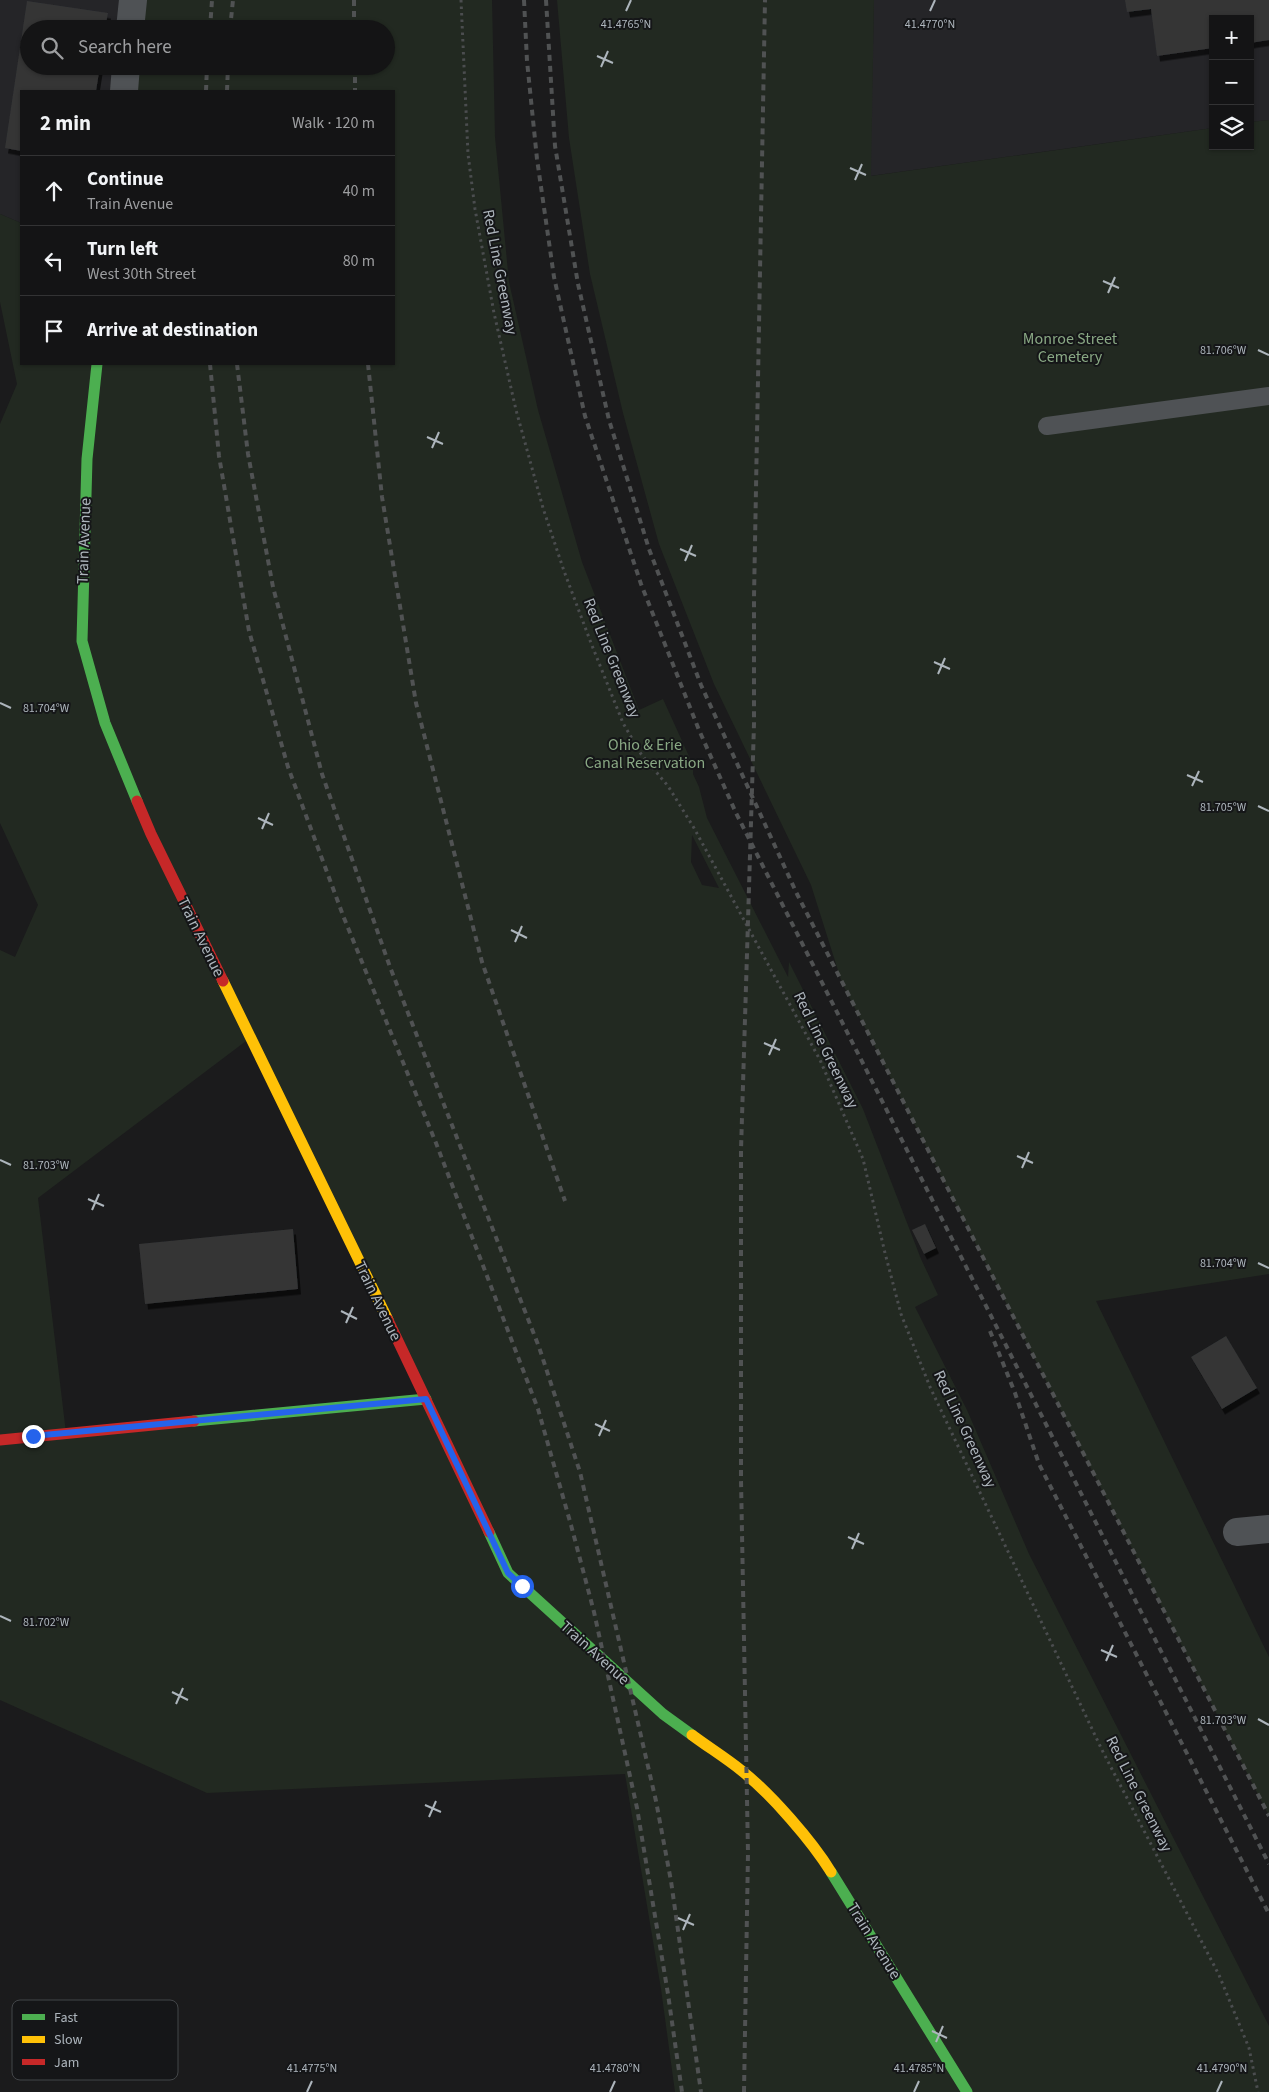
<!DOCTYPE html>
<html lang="en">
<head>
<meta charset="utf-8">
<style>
	:root { --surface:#141415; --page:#1d1d1e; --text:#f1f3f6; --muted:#9d9ea0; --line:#333334 }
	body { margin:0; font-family:"Source Sans 3",sans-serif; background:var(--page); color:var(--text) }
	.controls { position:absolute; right:15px; top:15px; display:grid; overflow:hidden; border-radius:0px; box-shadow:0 1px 4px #0004 }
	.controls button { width:45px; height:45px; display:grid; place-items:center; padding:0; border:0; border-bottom:1px solid var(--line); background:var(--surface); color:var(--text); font:25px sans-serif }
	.stop { position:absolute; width:15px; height:15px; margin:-11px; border:4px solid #2563eb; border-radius:50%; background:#fff }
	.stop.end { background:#2563eb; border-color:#fff; box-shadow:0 1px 5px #0008 }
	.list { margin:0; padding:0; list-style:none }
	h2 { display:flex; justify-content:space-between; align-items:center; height:65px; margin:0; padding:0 20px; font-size:21px }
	h2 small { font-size:16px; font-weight:400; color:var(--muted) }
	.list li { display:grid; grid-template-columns:32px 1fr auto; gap:15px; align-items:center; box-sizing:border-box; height:70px; padding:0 20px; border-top:1px solid var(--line) }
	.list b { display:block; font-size:19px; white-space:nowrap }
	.list p { margin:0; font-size:16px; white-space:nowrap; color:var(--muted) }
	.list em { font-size:16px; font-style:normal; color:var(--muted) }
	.icon { flex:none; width:28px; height:28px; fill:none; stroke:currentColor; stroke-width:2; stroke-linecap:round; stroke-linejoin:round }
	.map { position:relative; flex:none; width:1269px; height:2092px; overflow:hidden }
	.search { position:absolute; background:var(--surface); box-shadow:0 1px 4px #0004; left:20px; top:20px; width:375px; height:55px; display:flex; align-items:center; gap:12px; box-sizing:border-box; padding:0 18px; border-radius:28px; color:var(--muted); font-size:19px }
	.panel { position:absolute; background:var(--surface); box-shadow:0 1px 4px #0004; left:20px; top:90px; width:375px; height:275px; border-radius:0px }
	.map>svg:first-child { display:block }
</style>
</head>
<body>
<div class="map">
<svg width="1269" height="2092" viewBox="0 0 1269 2092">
	<defs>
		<filter id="shadow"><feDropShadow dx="3" dy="5.5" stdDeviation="0" flood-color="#0009"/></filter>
	</defs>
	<rect width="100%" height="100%" fill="#1b1b1c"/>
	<!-- built -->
	<g fill="#252528">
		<polygon points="0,0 133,0 130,29 29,29 29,66 126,66 124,91 21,91 21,223 0,214"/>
		<polygon points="874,0 1269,0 1269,120 1250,122 1250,19 1213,19 1213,128 870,176"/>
	</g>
	<!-- green -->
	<g fill="#222921" fill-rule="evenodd">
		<path d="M 133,0 L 492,0 L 495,137 L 509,282 L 538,410 L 582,562 L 639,710 L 663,699 L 693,765 L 693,774 L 699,787 L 707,818 L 788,977 L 789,962 L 863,1109 L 921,1259 L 938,1295 L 915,1307 L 967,1410 L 1029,1554 L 1269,2026 L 1269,2092 L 675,2092 L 661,1989 L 625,1774 L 207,1793 L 0,1700 L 0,950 L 15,957 L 38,905 L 0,823 L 0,424 L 17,384 L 0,302 L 0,214 L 21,223 L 21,364 L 394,364 L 394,91 L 124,91 L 126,66 L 386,66 L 386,29 L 130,29 ZM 692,835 L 719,888 L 702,885 L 691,862 ZM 250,1038 L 426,1399 L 66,1433 L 38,1198 Z"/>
		<polygon points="557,0 874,0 871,176 1213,128 1213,146 1250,146 1250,122 1269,120 1269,1274 1096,1301 1269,1657 1269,1816 842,983 811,885 714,684 659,544 623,413 590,274 569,138"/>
	</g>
	<!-- building -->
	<g fill="#343536" filter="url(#shadow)">
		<polygon points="1125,0 1269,0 1269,40 1250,43 1250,19 1213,19 1213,48 1157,56 1151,9 1127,12"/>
		<polygon points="27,1 108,13 105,29 29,29 29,66 100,66 96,91 21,91 21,151 5,148"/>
		<polygon points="925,1224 936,1248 924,1254 912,1230"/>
		<polygon points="293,1229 298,1289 145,1304 139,1244"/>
		<polygon points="1226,1336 1257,1388 1222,1409 1191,1357"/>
	</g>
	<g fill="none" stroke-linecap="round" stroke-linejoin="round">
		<!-- path -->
		<polyline stroke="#4b4d4f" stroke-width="3" stroke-dasharray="2.5 4" stroke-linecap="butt" points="461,0 468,154 475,209 494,313 516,410 543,508 564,571 591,643 623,723 641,754 668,786 694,828 820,1060 863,1159 885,1253 901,1314 930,1387 1102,1750 1219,1975 1249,2048 1258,2092"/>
		<!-- lane -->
		<polyline stroke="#4f5255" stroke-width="18" points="1047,426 1269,396"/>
		<!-- street -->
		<g stroke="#4f5255" stroke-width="28">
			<polyline points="130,29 133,0"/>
			<polyline points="124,91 126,66"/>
			<polyline points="1237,1532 1269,1529"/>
		</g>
		<!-- fast -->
		<g stroke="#4caf50" stroke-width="11">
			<polyline points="97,364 87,459 82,641 105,723 137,801"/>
			<polyline points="194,1421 426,1399"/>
			<polyline points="489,1532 508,1573 663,1714 692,1735"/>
			<polyline points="831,1872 967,2092"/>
		</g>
		<!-- slow -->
		<g stroke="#ffc107" stroke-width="11">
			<polyline points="223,981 388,1320"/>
			<path d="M 692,1735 C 708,1747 726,1758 742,1771 C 771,1794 812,1841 831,1872"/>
		</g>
		<!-- jam -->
		<g stroke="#c62828" stroke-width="11">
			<polyline points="137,801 151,834 223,981"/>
			<polyline points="388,1320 489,1532"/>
			<polyline points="0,1440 194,1421"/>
		</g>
		<!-- rail -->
		<g stroke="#505253" stroke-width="4" stroke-dasharray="6 5" stroke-linecap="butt">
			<polyline points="354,0 354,29"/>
			<polyline points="524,0 527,61 537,159 554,277 585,416 641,584 699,730 736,813 1269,1864"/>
			<polyline points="546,0 555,146 578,284 609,420 649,549 701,685 797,894 1269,1816"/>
			<polyline points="210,29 212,0"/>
			<polyline points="230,29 233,0"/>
			<polyline points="355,66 355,91"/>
			<polyline points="206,91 207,66"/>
			<polyline points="227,91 228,66"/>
			<polyline points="210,364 219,456 249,631 288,767 344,918 436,1143 538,1409 571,1525 594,1612 637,1808 668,1994 682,2092"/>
			<polyline points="237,364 248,454 273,587 322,774 390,967 539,1347 580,1472 656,1801 671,1881 701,2092"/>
			<polyline points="368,364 382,497 416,703 482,962 565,1201"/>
			<polyline points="990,1331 1015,1393 1039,1464 1269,1914"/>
			<polyline points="744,2092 748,1853 741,1480 741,1150 754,724 754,597 765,0"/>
		</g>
	</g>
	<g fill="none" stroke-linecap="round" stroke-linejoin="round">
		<!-- route -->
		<polyline stroke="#2563eb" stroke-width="6" points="33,1436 426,1399 508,1573 522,1586"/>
	</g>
	<!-- ticks -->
	<path fill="none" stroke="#adb5bc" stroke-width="2" d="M 626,11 L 631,0M 930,11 L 935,0M 597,56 L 613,63M 601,67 L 608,51M 850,168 L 866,175M 855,180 L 862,164M 1103,281 L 1119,288M 1108,293 L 1115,277M 1258,350 L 1269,355M 427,437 L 443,444M 432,448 L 439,432M 680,549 L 696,556M 685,561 L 692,545M 934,662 L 950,669M 938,674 L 945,658M 0,703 L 11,708M 1187,775 L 1203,782M 1192,786 L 1199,771M 1258,806 L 1269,811M 258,818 L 273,825M 262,829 L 269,813M 511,930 L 527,938M 515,942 L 522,926M 764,1043 L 780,1050M 769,1055 L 776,1039M 1017,1156 L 1033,1163M 0,1160 L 11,1165M 1022,1168 L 1029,1152M 88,1199 L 104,1206M 92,1210 L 99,1194M 1258,1263 L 1269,1268M 341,1311 L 357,1319M 346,1323 L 353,1307M 595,1424 L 610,1431M 599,1436 L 606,1420M 848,1537 L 864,1544M 852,1549 L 859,1533M 0,1616 L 11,1621M 1101,1650 L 1117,1657M 1106,1661 L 1113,1645M 172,1692 L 188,1700M 176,1704 L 183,1688M 1258,1719 L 1269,1725M 425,1805 L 441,1812M 429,1817 L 436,1801M 678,1918 L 694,1925M 683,1930 L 690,1914M 932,2031 L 947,2038M 936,2042 L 943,2026M 307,2092 L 312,2081M 610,2092 L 615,2081M 914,2092 L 919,2081M 1217,2092 L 1222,2081"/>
	<g text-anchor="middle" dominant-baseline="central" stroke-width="4" stroke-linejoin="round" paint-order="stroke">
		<!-- street labels -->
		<g font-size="16" fill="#adb5bc" stroke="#151618">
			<text transform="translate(500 272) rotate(79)">Red Line Greenway</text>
			<text transform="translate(84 541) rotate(-88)">Train Avenue</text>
			<text transform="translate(612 658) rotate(68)">Red Line Greenway</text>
			<text transform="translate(201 937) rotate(64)">Train Avenue</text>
			<text transform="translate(826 1050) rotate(64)">Red Line Greenway</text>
			<text transform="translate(378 1301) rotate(64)">Train Avenue</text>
			<text transform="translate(965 1429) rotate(65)">Red Line Greenway</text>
			<text transform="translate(595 1653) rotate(42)">Train Avenue</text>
			<text transform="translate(1139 1794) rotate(63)">Red Line Greenway</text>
			<text transform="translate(874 1941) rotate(58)">Train Avenue</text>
		</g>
		<!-- park labels -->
		<g font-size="16" fill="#89a884" stroke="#151618">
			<text x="1070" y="339">Monroe Street<tspan x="1070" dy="18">Cemetery</tspan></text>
			<text x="645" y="745">Ohio &amp; Erie<tspan x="645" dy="18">Canal Reservation</tspan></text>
		</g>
	</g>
	<!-- legend -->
	<rect x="12" y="2000" width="166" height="80" rx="8" fill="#151618" stroke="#434649" stroke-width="1"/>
	<rect x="22" y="2014" width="23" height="6" fill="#4caf50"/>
	<rect x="22" y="2036" width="23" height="7" fill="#ffc107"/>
	<rect x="22" y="2059" width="23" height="6" fill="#c62828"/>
	<g font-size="14" fill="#adb5bc">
		<text x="54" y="2022">Fast</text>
		<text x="54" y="2044">Slow</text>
		<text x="54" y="2067">Jam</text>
	</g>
	<g font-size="12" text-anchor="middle" fill="#adb5bc" stroke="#151618" stroke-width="4" stroke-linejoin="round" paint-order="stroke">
		<text x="626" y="28">41.4765°N</text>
		<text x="930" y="28">41.4770°N</text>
		<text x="1223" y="354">81.706°W</text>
		<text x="46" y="712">81.704°W</text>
		<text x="1223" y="811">81.705°W</text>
		<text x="46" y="1169">81.703°W</text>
		<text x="1223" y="1267">81.704°W</text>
		<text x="46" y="1626">81.702°W</text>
		<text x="1223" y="1724">81.703°W</text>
		<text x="312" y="2072">41.4775°N</text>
		<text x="615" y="2072">41.4780°N</text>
		<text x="919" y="2072">41.4785°N</text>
		<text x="1222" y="2072">41.4790°N</text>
	</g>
</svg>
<div class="controls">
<button>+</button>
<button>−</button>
<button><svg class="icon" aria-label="layers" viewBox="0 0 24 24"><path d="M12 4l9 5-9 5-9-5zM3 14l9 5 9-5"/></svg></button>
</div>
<div class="stop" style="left:522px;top:1586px"></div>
<div class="stop end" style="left:33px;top:1436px"></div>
<div class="search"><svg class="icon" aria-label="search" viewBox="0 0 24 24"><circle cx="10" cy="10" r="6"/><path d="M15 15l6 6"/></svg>Search here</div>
<section class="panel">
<h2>2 min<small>Walk · 120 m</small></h2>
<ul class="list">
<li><svg class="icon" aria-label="ahead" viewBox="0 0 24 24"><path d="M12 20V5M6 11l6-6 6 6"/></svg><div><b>Continue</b><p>Train Avenue</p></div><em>40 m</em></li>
<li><svg class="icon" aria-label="left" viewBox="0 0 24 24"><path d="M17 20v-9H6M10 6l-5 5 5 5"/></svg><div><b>Turn left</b><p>West 30th Street</p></div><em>80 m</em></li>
<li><svg class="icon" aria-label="arrive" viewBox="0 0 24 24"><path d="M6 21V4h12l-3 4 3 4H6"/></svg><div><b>Arrive at destination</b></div></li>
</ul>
</section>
</div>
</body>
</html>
